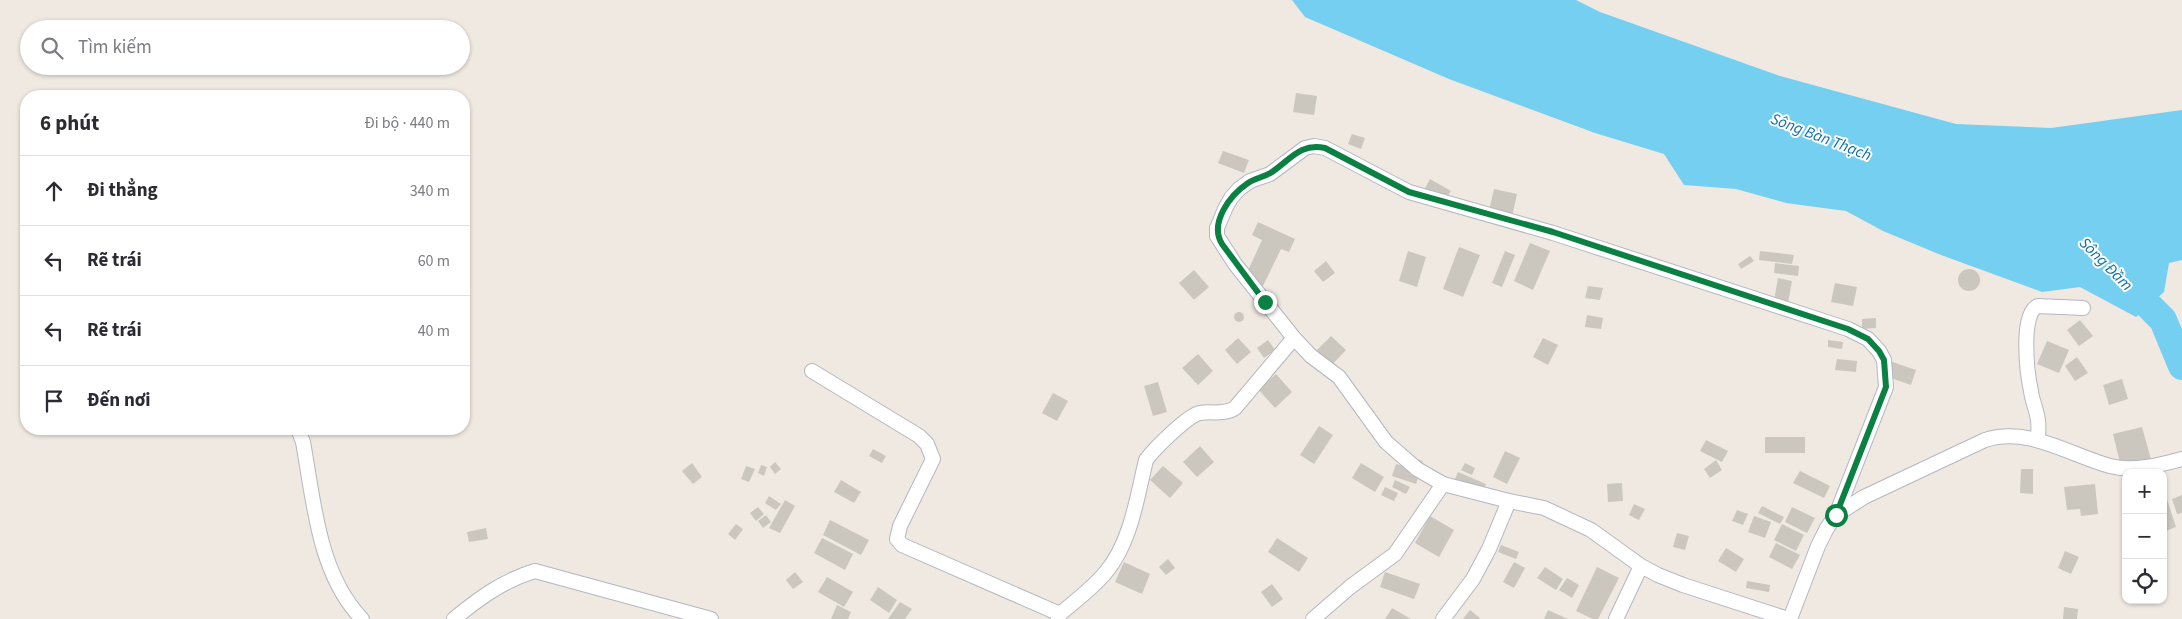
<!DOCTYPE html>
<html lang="vi">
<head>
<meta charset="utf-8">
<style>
	:root { --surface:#fff; --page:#f2f2f3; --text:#2b2b33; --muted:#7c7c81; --line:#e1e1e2 }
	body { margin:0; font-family:"Source Sans 3",sans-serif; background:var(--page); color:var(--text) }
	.controls { position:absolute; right:15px; bottom:15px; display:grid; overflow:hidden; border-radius:10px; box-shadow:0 1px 4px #0004 }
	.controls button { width:45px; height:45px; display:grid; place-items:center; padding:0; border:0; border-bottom:1px solid var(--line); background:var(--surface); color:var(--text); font:25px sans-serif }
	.stop { position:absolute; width:15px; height:15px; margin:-11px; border:4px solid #0b8043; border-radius:50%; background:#fff }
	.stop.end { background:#0b8043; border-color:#fff; box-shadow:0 1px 5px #0008 }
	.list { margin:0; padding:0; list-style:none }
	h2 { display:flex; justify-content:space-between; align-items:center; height:65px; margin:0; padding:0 20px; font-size:21px }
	h2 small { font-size:16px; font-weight:400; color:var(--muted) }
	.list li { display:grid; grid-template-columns:32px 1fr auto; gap:15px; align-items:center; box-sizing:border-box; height:70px; padding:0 20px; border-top:1px solid var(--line) }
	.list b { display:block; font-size:19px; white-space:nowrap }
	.list em { font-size:16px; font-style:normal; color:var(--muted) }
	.icon { flex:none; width:28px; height:28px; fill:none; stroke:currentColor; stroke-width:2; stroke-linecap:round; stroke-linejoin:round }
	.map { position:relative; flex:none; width:2182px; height:619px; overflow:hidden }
	.search { position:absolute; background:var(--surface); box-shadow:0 1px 4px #0004; left:20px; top:20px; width:450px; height:55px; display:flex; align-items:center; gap:12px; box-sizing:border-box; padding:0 18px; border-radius:28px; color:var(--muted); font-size:19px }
	.panel { position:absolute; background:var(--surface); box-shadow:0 1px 4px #0004; left:20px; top:90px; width:450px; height:345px; border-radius:20px }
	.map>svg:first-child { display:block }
</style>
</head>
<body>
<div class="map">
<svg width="2182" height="619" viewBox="0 0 2182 619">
	<rect width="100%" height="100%" fill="#efe9e1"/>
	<!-- water -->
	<polygon fill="#75cff0" points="1292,0 1576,0 1600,12 1780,76 1956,124 2051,128 2182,110 2182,260 2169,263 2164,292 2136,317 2080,287 2042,292 1941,255 1883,231 1846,211 1786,203 1736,189 1684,185 1664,154 1595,133 1449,79 1305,17"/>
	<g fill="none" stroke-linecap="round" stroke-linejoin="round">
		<!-- river -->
		<polyline stroke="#75cff0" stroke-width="28" points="2123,280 2163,320 2182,366"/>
	</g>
	<!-- building -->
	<g fill="#cbc7bf">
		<polygon points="1296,93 1317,96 1314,115 1293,112"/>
		<polygon points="1352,134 1365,138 1361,149 1348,144"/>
		<polygon points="1223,151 1249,160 1244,173 1218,163"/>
		<polygon points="1430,179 1451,191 1443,203 1423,192"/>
		<polygon points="1494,189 1517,194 1512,217 1489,211"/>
		<polygon points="1258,222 1295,239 1289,252 1281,249 1263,286 1245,277 1262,240 1252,235"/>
		<polygon points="1530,243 1550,251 1533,290 1514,281"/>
		<polygon points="1459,247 1480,255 1463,297 1443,289"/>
		<polygon points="1408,251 1426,257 1417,287 1399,281"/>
		<polygon points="1505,251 1515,255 1502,287 1492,283"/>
		<polygon points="1760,251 1794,255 1792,264 1759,260"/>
		<polygon points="1750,256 1754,261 1741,269 1738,264"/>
		<polygon points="1326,261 1335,273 1323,282 1314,271"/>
		<polygon points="1775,263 1799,266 1798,276 1774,273"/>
		<circle cx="1969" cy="280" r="11"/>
		<polygon points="1194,270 1209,287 1194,300 1179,283"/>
		<polygon points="1778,278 1792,281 1787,308 1773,306"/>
		<polygon points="1835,283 1857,287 1853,306 1831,302"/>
		<polygon points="1588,286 1603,288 1600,300 1585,298"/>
		<circle cx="1239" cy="317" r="5"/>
		<polygon points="1587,315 1603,318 1601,329 1585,327"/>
		<polygon points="1876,318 1876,328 1862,329 1862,319"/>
		<polygon points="2080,320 2093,336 2079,346 2067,330"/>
		<polygon points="1331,336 1346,350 1330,367 1315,352"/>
		<polygon points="1238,338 1251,352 1237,364 1225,350"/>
		<polygon points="1543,338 1558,345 1548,365 1533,357"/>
		<polygon points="1268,340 1275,350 1264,358 1257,348"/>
		<polygon points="1828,340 1843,342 1842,349 1828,347"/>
		<polygon points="2047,341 2069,350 2059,373 2037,364"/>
		<polygon points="1198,354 1213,371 1198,385 1182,368"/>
		<polygon points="2077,357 2088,373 2075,381 2065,366"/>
		<polygon points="1837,359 1857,361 1856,372 1835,370"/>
		<polygon points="1884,359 1916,370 1911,385 1879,374"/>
		<polygon points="1276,374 1292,392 1275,408 1258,389"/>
		<polygon points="2122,379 2128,399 2109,405 2103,385"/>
		<polygon points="1158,382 1167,412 1153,416 1144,386"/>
		<polygon points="1053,393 1068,401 1057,421 1042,413"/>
		<polygon points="1319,426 1333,435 1314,464 1300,455"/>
		<polygon points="2142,427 2152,463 2122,471 2113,434"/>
		<rect x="1765" y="437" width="40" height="16"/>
		<polygon points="1706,440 1728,451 1722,462 1700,451"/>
		<polygon points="1200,446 1214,462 1197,477 1183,462"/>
		<polygon points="873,449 886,456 882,463 869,456"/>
		<polygon points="1505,451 1520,458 1507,484 1493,477"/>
		<polygon points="1410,457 1423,461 1416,484 1392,476 1396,464 1407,467"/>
		<polygon points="1716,460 1722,470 1710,478 1704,469"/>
		<polygon points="775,462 781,469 775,474 770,467"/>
		<polygon points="692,463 702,477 693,484 682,471"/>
		<polygon points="1361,463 1384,477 1375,492 1352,478"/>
		<polygon points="1465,463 1475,468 1472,475 1461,470"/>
		<polygon points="761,465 767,467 764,476 758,473"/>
		<polygon points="746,466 755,469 749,482 741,479"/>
		<polygon points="1163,466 1183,483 1170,498 1150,480"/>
		<polygon points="2021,469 2033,469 2033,494 2020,493"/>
		<polygon points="1800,471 1830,486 1824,498 1793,483"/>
		<polygon points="1458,472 1486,484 1479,499 1452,486"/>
		<polygon points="841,480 861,492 854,503 834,492"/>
		<polygon points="1395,480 1410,487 1406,494 1392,487"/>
		<polygon points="1622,483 1623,501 1608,502 1607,484"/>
		<polygon points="2095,484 2098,514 2081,516 2080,509 2067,510 2064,487"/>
		<polygon points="1385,487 1398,493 1394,501 1381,495"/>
		<polygon points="2163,487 2176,527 2163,532"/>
		<polygon points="2182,495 2182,513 2177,514 2172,499"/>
		<polygon points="769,496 781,504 776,510 765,503"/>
		<polygon points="785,500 795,506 780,533 769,528"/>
		<polygon points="1634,504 1645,509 1639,520 1629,515"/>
		<polygon points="1762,506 1784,517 1780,524 1758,513"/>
		<polygon points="758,507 764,514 756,521 750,513"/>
		<polygon points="1792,507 1815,518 1807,533 1785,522"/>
		<polygon points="1737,510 1748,514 1743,525 1732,521"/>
		<polygon points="766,515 771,522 763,528 758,521"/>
		<polygon points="1430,516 1454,530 1439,557 1415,543"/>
		<polygon points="1754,516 1771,522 1765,538 1748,532"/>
		<polygon points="830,520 869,540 861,555 823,535"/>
		<polygon points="736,524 743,529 735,540 728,534"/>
		<polygon points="1782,524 1804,535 1796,551 1774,540"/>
		<polygon points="486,528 488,539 469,542 467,532"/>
		<polygon points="1677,533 1689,536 1685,550 1673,547"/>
		<polygon points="822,538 853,554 845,570 814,553"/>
		<polygon points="1277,538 1308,558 1299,572 1268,552"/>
		<polygon points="1776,543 1800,555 1792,569 1769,557"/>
		<polygon points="1501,545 1519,552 1516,559 1498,552"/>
		<polygon points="1726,548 1744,559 1736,572 1718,561"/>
		<polygon points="2065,551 2079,557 2071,574 2058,568"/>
		<polygon points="1168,559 1175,568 1166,575 1159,567"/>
		<polygon points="1124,562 1150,574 1142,594 1115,582"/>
		<polygon points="1514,562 1525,568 1514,588 1503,582"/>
		<polygon points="1545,567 1563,579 1556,590 1537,578"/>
		<polygon points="1597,567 1619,578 1598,619 1593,619 1576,611"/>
		<polygon points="795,572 803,582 793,589 786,580"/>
		<polygon points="1385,572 1420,584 1414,599 1380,587"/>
		<polygon points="827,577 853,592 844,607 818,592"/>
		<polygon points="1567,578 1579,585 1572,598 1559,590"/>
		<polygon points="1747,581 1770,585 1769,592 1746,588"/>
		<polygon points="1272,584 1283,599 1272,607 1261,592"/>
		<polygon points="878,587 897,600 889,613 870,600"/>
		<polygon points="900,602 912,609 905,619 888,619"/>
		<polygon points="837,605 851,612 848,619 831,619"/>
		<polygon points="2064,607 2078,609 2077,619 2063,619"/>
		<polygon points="1392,608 1411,619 1385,619"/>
		<polygon points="1470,610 1480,618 1479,619 1463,619"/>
		<polygon points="1548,610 1568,619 1544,619"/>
	</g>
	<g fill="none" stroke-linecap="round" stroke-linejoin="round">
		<defs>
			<g id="minor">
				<polyline points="812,371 919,436 927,444 933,459 900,526 897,539 902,545 1060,614"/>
				<path d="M 298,429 L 303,442 C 314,502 318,573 362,619"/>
				<path d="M 2038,440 C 2038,434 2039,427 2038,421 C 2037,410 2032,401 2031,391 C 2027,373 2020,313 2038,306 L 2083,308"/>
				<path d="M 454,619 C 478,599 504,580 535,571 L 711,619"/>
				<path d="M 1058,619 L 1060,614 C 1075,601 1093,588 1106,572 C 1131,542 1137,497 1146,460 C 1154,449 1188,415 1200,413 C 1211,411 1225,415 1235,408 L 1294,338"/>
				<polyline points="1313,619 1350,587 1395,554 1443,484"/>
				<polyline points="1443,619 1473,579 1489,549 1509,501"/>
				<polyline points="1616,619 1641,566"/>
				<polyline points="1788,619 1683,585 1658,575 1641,566 1591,530 1544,508 1509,501 1443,484 1417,469 1386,442 1339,377 1311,356 1294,338 1235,264 1217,236 1217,228 1225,209 1231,198 1239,189 1250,181 1270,174 1305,148 1314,146 1325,148 1409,192 1553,233 1848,329 1868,339 1879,351 1884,360 1886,387 1836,515"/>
				<path d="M 1790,619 L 1818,546 L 1827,528 L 1836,515 L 1864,497 L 1985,440 C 2029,426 2069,455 2110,466 C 2133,472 2160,465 2182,459"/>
			</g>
		</defs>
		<!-- minor casing -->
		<use href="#minor" stroke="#b4b7c1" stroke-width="16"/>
		<!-- minor -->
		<use href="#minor" stroke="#fff" stroke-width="14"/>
	</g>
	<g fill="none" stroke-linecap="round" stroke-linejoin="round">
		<!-- route -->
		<path stroke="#0b8043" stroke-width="6" d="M 1265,302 L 1222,244 C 1209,223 1230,195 1248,183 C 1255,178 1265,177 1272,172 C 1291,159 1300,143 1325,148 L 1409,192 L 1553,232 L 1848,329 L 1868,339 L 1879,351 L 1884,360 L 1886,387 L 1836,515"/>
	</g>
	<g text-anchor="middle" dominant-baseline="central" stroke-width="4" stroke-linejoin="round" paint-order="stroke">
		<!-- water labels -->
		<g font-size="16" font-style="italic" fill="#0d6fa3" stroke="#fff">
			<text transform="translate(1821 137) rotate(21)">Sông Bàn Thạch</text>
			<text transform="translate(2106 264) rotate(45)">Sông Đầm</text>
		</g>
	</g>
</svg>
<div class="controls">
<button>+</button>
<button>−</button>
<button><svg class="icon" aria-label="locate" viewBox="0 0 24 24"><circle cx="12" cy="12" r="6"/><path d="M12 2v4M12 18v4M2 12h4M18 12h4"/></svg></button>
</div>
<div class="stop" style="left:1836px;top:515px"></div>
<div class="stop end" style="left:1265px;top:302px"></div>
<div class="search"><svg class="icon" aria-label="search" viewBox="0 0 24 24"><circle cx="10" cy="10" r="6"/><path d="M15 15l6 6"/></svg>Tìm kiếm</div>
<section class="panel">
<h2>6 phút<small>Đi bộ · 440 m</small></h2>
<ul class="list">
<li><svg class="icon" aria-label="ahead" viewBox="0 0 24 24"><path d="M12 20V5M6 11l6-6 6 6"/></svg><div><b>Đi thẳng</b></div><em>340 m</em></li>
<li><svg class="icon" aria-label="left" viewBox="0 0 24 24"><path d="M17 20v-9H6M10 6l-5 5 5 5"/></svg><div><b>Rẽ trái</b></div><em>60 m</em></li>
<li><svg class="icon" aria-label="left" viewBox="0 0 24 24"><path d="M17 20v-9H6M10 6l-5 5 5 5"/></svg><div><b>Rẽ trái</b></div><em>40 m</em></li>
<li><svg class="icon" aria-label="arrive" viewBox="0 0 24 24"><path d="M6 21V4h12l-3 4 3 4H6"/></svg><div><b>Đến nơi</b></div></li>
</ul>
</section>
</div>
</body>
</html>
